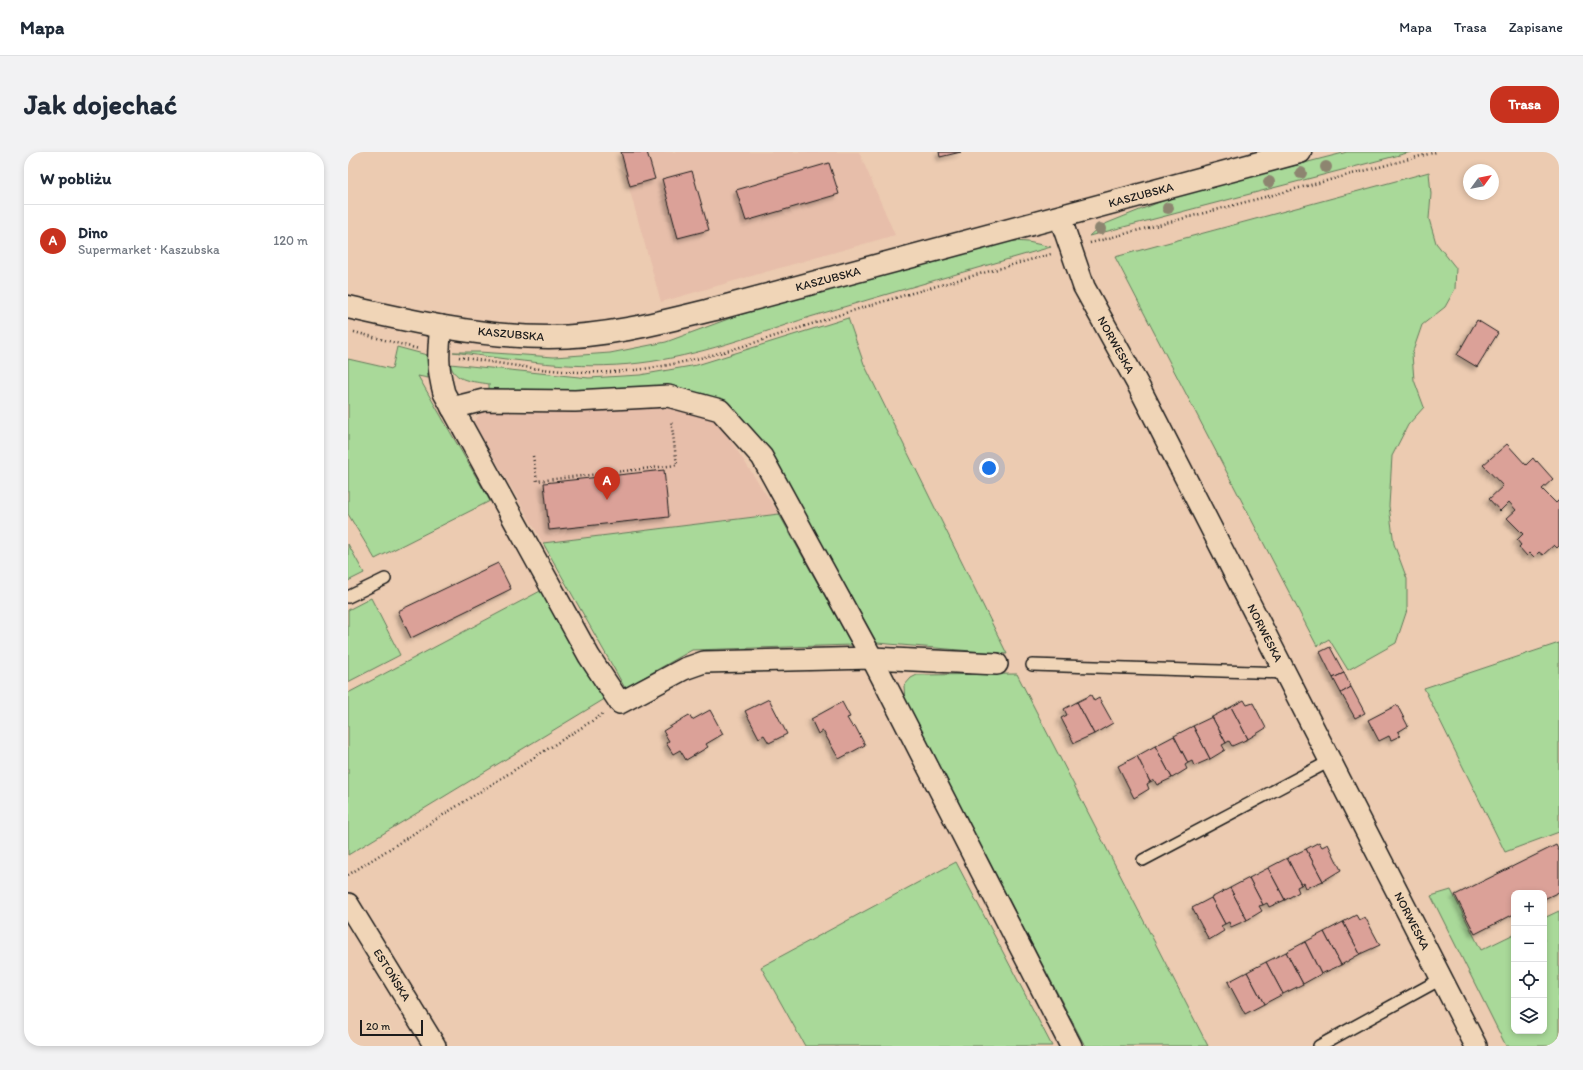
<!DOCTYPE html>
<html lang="pl">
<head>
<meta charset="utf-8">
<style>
	:root { --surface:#fff; --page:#f2f2f3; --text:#1f2937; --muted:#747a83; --line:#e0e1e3; --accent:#c8321e }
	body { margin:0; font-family:Itim,sans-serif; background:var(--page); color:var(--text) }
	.controls { position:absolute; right:12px; bottom:12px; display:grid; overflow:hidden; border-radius:8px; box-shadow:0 2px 6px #0003 }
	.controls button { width:36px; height:36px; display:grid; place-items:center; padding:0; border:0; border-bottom:1px solid var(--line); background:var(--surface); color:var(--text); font:20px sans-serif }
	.compass { position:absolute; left:1115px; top:12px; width:36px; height:36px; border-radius:50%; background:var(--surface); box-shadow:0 2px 6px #0003; rotate:57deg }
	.scale { position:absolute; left:12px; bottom:10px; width:63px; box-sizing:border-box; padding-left:4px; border:2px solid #1c1c1c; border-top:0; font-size:11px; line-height:14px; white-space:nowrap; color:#1c1c1c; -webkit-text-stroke:3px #f0d5b7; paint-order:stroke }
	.you { position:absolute; left:641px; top:316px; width:14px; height:14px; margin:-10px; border:3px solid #fff; border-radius:50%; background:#1a73e8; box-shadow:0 0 0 6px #1a73e833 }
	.badge { display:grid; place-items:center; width:26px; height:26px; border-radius:50%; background:var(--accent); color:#fff; font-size:13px; font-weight:700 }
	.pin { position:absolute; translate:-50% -33px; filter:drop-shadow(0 1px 2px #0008) }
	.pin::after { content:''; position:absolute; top:21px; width:14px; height:12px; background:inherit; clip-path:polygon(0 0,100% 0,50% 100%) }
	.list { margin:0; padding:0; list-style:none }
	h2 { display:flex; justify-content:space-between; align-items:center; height:52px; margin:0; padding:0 16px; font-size:17px }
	h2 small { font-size:13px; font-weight:400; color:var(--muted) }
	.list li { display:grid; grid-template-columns:26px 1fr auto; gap:12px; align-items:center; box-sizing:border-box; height:72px; padding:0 16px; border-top:1px solid var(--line) }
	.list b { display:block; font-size:15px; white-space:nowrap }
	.list p { margin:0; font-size:13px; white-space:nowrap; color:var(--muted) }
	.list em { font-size:13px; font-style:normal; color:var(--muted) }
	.icon { flex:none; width:22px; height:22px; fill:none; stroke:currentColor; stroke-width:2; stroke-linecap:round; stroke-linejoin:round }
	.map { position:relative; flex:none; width:1211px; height:894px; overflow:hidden; border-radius:16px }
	header { display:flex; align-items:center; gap:24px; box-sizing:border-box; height:56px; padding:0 20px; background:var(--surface); border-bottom:1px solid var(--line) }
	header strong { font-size:19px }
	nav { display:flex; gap:22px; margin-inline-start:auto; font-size:14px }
	.intro { display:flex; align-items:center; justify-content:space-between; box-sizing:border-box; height:96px; padding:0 24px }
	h1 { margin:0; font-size:28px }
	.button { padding:10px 18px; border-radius:16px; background:var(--accent); color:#fff; font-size:14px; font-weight:700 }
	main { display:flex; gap:24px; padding:0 24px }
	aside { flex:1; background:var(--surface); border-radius:16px; box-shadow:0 2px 6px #0003 }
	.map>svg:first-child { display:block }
</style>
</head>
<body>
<header>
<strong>Mapa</strong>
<nav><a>Mapa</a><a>Trasa</a><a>Zapisane</a></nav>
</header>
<div class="intro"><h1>Jak dojechać</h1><a class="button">Trasa</a></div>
<main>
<aside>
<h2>W pobliżu<small></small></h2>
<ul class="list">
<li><span class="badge">A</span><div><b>Dino</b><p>Supermarket · Kaszubska</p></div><em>120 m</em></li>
</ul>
</aside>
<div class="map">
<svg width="1211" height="894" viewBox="0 0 1211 894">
	<defs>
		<filter id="shadow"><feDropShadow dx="-3.5" dy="3.5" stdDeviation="2" flood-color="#0004"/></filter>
	</defs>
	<rect width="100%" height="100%" fill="#eccbb1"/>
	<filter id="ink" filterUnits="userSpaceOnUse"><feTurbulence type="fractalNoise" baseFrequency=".025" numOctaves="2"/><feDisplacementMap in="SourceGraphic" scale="8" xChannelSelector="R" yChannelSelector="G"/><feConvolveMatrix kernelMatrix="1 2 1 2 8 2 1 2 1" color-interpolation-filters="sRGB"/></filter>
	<g filter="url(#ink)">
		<!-- built -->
		<g fill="#e7beaa">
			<polygon points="271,0 511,0 547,83 313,150"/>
			<polygon points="339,247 363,259 431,362 195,391 126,271 136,255 167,261 237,259"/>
		</g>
		<!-- green -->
		<g fill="#a9d999" stroke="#627a5a">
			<polygon points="999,0 1063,0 741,84 752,74 824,45"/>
			<polygon points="1081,20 1083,42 1081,67 1088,91 1108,116 1107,137 1097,155 1074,173 1064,202 1066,228 1076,255 1060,273 1044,304 1041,354 1046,392 1059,427 1059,458 1048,491 1000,518 981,487 969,494 767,105"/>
			<path d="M 667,89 L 680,90 L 703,95 C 622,118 542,141 462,165 C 406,183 351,204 292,211 C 229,219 168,208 105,200 L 131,200 L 206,205 L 262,201 L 318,190 L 399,160 L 649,91 Z"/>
			<path d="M 500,166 L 516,212 L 659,502 L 529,491 L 423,300 L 380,251 L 357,242 L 321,235 L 229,241 L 141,238 L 141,232 C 124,229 107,230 102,212 L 241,226 L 292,223 L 349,213 Z"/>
			<polygon points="49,195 79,203 80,226 70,224 142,349 27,407 0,362 0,207 44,217"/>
			<polygon points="431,362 504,493 344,498 277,536 195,391"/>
			<polygon points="0,392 16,421 0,429"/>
			<polygon points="198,436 260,545 0,703 0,541"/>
			<polygon points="23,446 52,503 0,530 0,458"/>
			<polygon points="1211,491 1211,680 1157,700 1076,536"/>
			<polygon points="669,522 860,894 737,894 557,549 556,534 563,526 569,523"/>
			<polygon points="608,710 704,894 457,894 413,815"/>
			<polygon points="1103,738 1133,798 1166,782 1166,879 1196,879 1196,766 1211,759 1211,894 1158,894 1083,744"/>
		</g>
		<!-- building -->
		<g fill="#dba198" stroke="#1c1c1c" filter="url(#shadow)">
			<polygon points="273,0 299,0 307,27 282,34"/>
			<polygon points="591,0 613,0 592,5"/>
			<polygon points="481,11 491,42 398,69 388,38"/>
			<polygon points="344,19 361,78 330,86 314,27"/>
			<polygon points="1129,168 1150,181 1129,215 1109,203"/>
			<polygon points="1159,292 1178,313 1185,306 1188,310 1189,309 1205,327 1194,337 1208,351 1211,348 1211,394 1209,396 1206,393 1195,403 1191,400 1186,405 1182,401 1179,404 1171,395 1173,393 1169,388 1175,382 1159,366 1168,358 1161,350 1152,359 1141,347 1155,334 1135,313"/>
			<polygon points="316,318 321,365 201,378 196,331"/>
			<polygon points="150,411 163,437 63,486 50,459"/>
			<polygon points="982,495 996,521 985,526 972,500"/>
			<polygon points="996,521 1003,535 993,541 985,526"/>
			<polygon points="1003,535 1017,561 1007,566 993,541"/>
			<polygon points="743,543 746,549 751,546 765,571 746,582 729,550"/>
			<polygon points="421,547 439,582 421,591 416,583 411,586 397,559"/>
			<polygon points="896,548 899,553 905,551 918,576 900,587 883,555"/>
			<polygon points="494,550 502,565 499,566 505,576 507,574 517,593 491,607 475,579 470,582 463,567"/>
			<polygon points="729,550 746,582 726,591 713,566 719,563 716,557"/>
			<polygon points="1049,553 1060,574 1050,580 1052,584 1043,588 1041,584 1031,589 1020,568"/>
			<polygon points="883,555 900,587 884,594 881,589 878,591 864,565"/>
			<polygon points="362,558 375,582 358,592 360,595 338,608 332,598 325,602 318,591 321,589 315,579 341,563 344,568"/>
			<polygon points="864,565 878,591 874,593 877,598 862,607 845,574"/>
			<polygon points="845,574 862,607 846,614 844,609 840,611 826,584"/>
			<polygon points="826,584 840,611 837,613 839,617 824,626 807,594"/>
			<polygon points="807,594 824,626 809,633 806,628 802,630 789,604"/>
			<polygon points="789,604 802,630 799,632 801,637 786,646 770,614"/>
			<polygon points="971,690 974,695 980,692 993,718 975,729 958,697"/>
			<polygon points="1208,693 1211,699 1211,740 1196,747 1196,741 1166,741 1166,762 1127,782 1107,743"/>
			<polygon points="958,697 975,729 958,736 956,731 953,733 939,706"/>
			<polygon points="939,706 953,733 949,735 951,740 937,748 920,716"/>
			<polygon points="920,716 937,748 921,755 919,751 915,753 901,726"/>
			<polygon points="901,726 915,753 911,754 914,759 899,768 882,736"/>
			<polygon points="882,736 899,768 883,775 881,770 877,772 863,746"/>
			<polygon points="863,746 877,772 873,774 876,779 861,788 844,756"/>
			<polygon points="1008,763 1011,768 1017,765 1032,793 1012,802 995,770"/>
			<polygon points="995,770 1012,802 993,813 976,780"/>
			<polygon points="976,780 993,813 973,822 957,790"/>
			<polygon points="957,790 973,822 955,832 938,800"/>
			<polygon points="938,800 955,832 935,842 918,810"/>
			<polygon points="918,810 935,842 916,852 899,820"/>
			<polygon points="899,820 916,852 897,862 880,830"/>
		</g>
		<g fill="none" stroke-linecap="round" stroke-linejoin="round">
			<defs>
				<g id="service">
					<polyline points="0,445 37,427"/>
					<polyline points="684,513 938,521"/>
					<polyline points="795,708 982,609"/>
					<polyline points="971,894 1093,827"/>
				</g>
				<g id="minor">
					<polyline points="712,65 736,135 789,231 1128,894"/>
					<path d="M 93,174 C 90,200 89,216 96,241 L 241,504 L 272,551 L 336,517 L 356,510 L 524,506 L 649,512"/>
					<polyline points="104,256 136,248 227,249 320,244 372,258 414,305 524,506 723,894"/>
					<polyline points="0,752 87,894"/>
				</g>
				<path id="secondary" d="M 0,155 C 66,170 133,185 201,185 C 260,185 318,169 375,155 L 952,0"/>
			</defs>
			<!-- service casing -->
			<use href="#service" stroke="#1c1c1c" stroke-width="14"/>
			<!-- minor casing -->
			<use href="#minor" stroke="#1c1c1c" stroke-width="24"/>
			<!-- secondary casing -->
			<use href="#secondary" stroke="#1c1c1c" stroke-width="25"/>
			<!-- path -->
			<g stroke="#1c1c1c" stroke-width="2.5" stroke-dasharray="1 3" stroke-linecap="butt">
				<polyline points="742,91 1088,0"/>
				<polyline points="6,180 71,197"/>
				<path d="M 111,205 C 162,213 212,222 263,220 C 341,216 417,187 491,163 C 561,141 632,122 703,102"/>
				<polyline points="185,304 189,329 329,313 323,268"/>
				<polyline points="0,723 255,562"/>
			</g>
			<!-- service -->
			<use href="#service" stroke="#f0d5b7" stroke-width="11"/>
			<!-- minor -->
			<use href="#minor" stroke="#f0d5b7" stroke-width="21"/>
			<!-- secondary -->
			<use href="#secondary" stroke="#f0d5b7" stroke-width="22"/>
		</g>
		<!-- trees -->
		<g fill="#8d8570">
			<circle cx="978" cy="15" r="6"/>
			<circle cx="953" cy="21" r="6"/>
			<circle cx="921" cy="30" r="6"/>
			<circle cx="820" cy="56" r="6"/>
			<circle cx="752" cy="77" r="6"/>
		</g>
	</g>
	<g text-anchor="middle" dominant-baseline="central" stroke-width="3" stroke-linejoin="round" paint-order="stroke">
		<!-- street labels -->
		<g font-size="12" fill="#1c1c1c" stroke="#f0d5b7">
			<text transform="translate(793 43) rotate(-15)">KASZUBSKA</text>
			<text transform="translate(480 127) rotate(-15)">KASZUBSKA</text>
			<text transform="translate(163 182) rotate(5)">KASZUBSKA</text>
			<text transform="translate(768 193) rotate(61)">NORWESKA</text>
			<text transform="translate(917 481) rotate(63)">NORWESKA</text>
			<text transform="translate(1064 769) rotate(63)">NORWESKA</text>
			<text transform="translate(44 823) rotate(58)">ESTOŃSKA</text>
		</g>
	</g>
</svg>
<div class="controls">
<button>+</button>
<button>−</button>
<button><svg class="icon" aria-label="locate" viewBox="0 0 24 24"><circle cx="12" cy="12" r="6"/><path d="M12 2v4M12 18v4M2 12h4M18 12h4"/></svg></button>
<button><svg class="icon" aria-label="layers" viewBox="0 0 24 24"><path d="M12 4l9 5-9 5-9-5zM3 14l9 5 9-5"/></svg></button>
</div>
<svg class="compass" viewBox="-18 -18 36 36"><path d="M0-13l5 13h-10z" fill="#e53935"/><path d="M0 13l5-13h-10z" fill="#747a83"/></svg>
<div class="scale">20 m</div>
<div class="you"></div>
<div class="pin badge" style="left:259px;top:348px">A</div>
</div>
</main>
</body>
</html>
